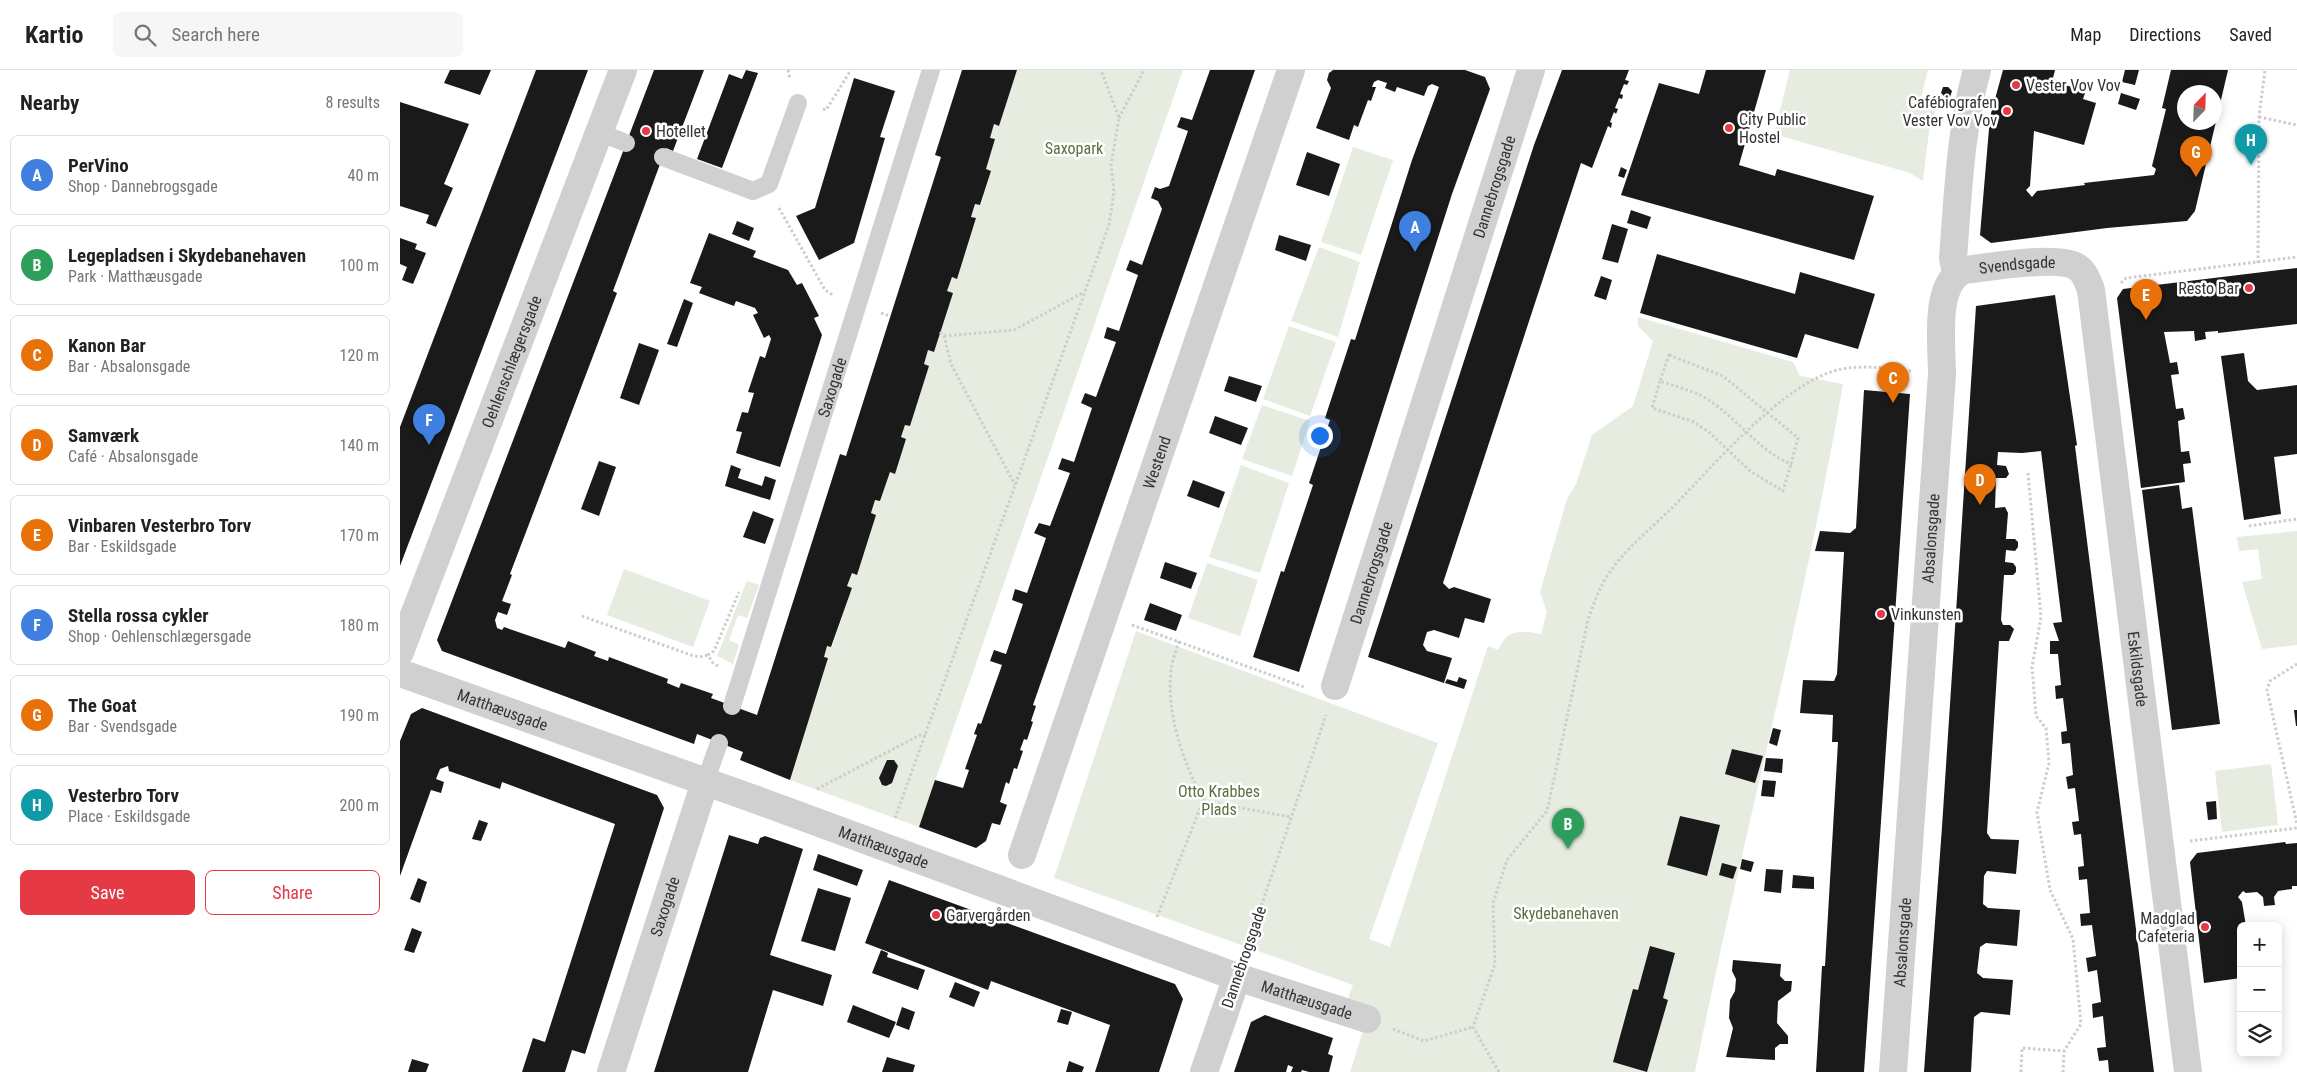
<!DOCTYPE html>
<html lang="en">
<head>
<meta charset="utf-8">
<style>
	:root { --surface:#fff; --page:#f6f6f6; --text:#222; --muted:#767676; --line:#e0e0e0; --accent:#e63946 }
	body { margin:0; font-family:"Roboto Condensed",sans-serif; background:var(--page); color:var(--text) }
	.controls { position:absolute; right:15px; bottom:15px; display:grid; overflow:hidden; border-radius:8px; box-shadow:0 2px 12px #0003 }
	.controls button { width:45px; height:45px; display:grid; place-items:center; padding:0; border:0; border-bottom:1px solid var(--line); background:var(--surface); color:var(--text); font:25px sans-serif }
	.compass { position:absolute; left:1777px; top:15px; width:45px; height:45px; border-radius:50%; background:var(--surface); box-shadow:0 2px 12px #0003; rotate:23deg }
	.you { position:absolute; left:919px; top:365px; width:18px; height:18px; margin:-12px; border:4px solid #fff; border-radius:50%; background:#1a73e8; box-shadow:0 0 0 8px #1a73e833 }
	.badge { display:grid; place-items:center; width:32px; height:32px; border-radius:50%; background:var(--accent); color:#fff; font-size:16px; font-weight:700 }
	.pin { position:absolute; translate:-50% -41px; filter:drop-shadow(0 1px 2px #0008) }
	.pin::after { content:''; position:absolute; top:26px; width:18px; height:15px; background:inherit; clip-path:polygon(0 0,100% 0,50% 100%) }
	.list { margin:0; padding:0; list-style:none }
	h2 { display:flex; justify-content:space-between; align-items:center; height:65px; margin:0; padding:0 20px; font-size:21px }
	h2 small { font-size:16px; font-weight:400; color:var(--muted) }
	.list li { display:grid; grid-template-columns:32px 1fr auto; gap:15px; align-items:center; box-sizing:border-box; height:80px; margin:0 10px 10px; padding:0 10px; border:1px solid var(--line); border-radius:8px }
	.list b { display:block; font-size:19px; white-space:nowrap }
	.list p { margin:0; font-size:16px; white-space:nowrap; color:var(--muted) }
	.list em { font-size:16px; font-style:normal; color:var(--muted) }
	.actions { display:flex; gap:10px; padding:15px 20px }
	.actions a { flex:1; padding:11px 0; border:1px solid var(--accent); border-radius:8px; text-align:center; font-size:18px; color:var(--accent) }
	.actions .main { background:var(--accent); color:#fff }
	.icon { flex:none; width:28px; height:28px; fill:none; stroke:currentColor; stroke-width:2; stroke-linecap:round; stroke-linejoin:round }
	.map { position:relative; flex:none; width:1897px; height:1002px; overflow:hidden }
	header { display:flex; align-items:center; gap:30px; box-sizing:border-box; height:70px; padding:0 25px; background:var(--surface); border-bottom:1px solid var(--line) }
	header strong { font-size:24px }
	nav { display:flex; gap:28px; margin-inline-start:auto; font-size:18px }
	.search { width:350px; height:45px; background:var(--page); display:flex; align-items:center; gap:12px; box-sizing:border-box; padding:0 18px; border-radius:8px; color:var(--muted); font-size:19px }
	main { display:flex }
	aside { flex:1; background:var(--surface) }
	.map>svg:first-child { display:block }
</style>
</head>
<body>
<header>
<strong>Kartio</strong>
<div class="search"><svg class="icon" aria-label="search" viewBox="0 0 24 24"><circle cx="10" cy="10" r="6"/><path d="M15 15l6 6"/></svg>Search here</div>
<nav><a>Map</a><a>Directions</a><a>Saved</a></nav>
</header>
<main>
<aside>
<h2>Nearby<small>8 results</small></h2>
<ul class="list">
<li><span class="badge" style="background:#3f7fe0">A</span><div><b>PerVino</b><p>Shop · Dannebrogsgade</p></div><em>40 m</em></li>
<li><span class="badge" style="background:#2e9e5b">B</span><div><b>Legepladsen i Skydebanehaven</b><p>Park · Matthæusgade</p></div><em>100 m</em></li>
<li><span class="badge" style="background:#e8710a">C</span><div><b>Kanon Bar</b><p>Bar · Absalonsgade</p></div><em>120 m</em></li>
<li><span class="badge" style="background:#e8710a">D</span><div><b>Samværk</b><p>Café · Absalonsgade</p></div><em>140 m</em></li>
<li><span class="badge" style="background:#e8710a">E</span><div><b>Vinbaren Vesterbro Torv</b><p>Bar · Eskildsgade</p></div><em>170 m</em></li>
<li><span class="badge" style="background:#3f7fe0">F</span><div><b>Stella rossa cykler</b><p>Shop · Oehlenschlægersgade</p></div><em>180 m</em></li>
<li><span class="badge" style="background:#e8710a">G</span><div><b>The Goat</b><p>Bar · Svendsgade</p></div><em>190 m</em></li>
<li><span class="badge" style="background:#0f9aa8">H</span><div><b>Vesterbro Torv</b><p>Place · Eskildsgade</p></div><em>200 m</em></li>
</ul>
<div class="actions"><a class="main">Save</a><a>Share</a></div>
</aside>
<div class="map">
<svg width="1897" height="1002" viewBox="0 0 1897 1002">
	<rect width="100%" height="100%" fill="#fff"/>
	<!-- green -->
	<g fill="#e6ecdf">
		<polygon points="617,0 783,0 519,757 390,710 424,587 427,576 432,577 452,518 447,516 452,503 457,504 476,445 471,443 475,430 480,431 490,402 495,403 506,370 501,367 505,355 510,356 529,296 524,294 528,280 534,282 552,223 547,221 552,207 557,208 576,149 571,147 575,134 581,135 591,101 586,99 595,70 590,68 594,54 599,56"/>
		<polygon points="1390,0 1528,0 1520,31 1537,35 1529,61 1523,111 1510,103 1374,64"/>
		<polygon points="953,77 993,90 961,185 921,172"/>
		<polygon points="919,177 960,192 938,267 891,251"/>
		<path d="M 1238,247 L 1393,292 L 1400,306 L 1443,314 C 1403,546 1341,772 1295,1002 L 950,1002 L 970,939 L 947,931 L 953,915 L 654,808 L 736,561 L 1038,673 L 969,869 L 990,877 L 1088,576 L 1098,580 C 1107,559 1121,560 1141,564 L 1147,542 L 1140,522 L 1167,429 L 1176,414 L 1192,365 L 1233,336 L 1253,271 L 1238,256 Z"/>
		<polygon points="889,256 936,272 910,346 863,329"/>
		<polygon points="862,335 910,351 892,406 842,389"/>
		<polygon points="841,395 889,413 860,503 809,487"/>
		<polygon points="1897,461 1897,575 1862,579 1842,512 1862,509 1858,479 1839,481 1837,467"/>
		<polygon points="807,493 858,510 840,566 788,548"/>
		<polygon points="224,499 310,531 293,577 207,545"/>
		<polygon points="347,511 359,515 347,548 338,545 329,570 339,575 333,594 317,586"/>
		<polygon points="1871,694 1878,755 1822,762 1815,701"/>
	</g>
	<!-- building -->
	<g fill="#1a1a1a" fill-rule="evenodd">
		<polygon points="50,0 91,0 80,25 44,13"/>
		<polygon points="136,0 188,0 0,496 0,357"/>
		<polygon points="254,0 304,0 273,81 266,78 213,221 217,223 110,504 112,505 102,531 111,534 107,545 98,542 95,550 97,558 102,560 104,557 165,578 168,571 196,582 194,586 208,591 209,587 268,609 267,613 279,618 281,613 313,624 311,628 357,645 440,384 446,386 541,87 535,85 562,0 617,0 599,56 594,54 590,68 595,69 586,99 591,101 580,135 575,134 571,147 576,148 557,209 552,207 547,221 553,223 534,282 528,280 524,294 529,296 510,356 505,355 501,367 506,369 495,404 490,402 480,431 475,430 471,443 476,445 457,505 452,503 447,516 452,518 431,577 427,576 424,587 428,588 390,710 340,690 343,682 297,664 294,674 42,581 37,570"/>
		<polygon points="346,0 358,3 322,98 297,89 329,4 342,9"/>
		<polygon points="810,0 855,0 633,635 636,636 631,651 633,652 627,670 624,669 620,680 623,681 617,699 614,698 609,714 606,712 600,732 607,735 600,755 592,753 586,771 576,778 519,757 535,710 563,718 569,700 565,699 577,665 574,664 578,653 581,654 602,595 590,591 594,580 606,584 623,534 612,530 615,519 627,523 646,468 634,463 639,453 650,456 670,403 658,399 662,388 674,392 692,338 681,333 685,323 696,327 716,272 704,268 707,257 719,261 738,205 726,200 730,190 742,195 762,139 758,131 751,128 755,117 760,119 769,116 788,61 777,57 781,47 792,50"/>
		<polygon points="933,0 1065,0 1085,7 1090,19 1052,124 899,602 853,587 881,501 884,502 913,415 909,413 930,350 925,348 951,269 955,270 1012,90 1039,17 1032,14 1028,16 1024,26 997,17 995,22 985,18 987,13 978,10 974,12 972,17 976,17 971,31 968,30 958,57 954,55 949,70 916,58 931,18 927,10 929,3"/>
		<polygon points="1162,0 1229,0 1225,10 1229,11 1227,15 1224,14 1220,24 1223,25 1222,29 1219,28 1215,38 1218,39 1216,44 1214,42 1210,52 1212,53 1211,58 1208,56 1192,98 1181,93 1043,513 1049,519 1054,517 1091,529 1084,553 1065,548 1059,568 1034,560 1027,562 1023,575 1027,581 1052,588 1044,613 968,587 1134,75"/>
		<polygon points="1306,0 1366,0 1339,95 1375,106 1377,99 1474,126 1454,190 1221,125 1259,13 1299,24"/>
		<path d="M 1603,0 L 1655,0 L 1653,8 L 1660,14 L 1686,20 L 1683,29 L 1696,33 L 1684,75 L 1634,61 L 1630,116 L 1626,120 L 1632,127 L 1637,121 L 1685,115 L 1684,113 L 1754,105 L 1756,99 L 1752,96 L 1766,39 L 1762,38 L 1771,0 L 1828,0 L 1795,141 L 1787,151 L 1707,158 L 1591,173 L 1580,165 L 1590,47 ZM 1784,22 L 1814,22 L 1814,52 L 1784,52 Z"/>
		<polygon points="1725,0 1739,0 1735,15 1722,12"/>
		<polygon points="454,8 495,21 480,67 485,68 454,173 419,190 396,146 415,138"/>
		<polygon points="1543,17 1548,17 1552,21 1550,27 1545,27 1541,23"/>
		<polygon points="1721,23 1740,29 1736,40 1718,34"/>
		<polygon points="0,32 69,54 44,114 53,118 36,157 26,153 29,145 0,136"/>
		<polygon points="907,82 940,94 929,126 896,115"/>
		<polygon points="1221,97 1227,100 1224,108 1218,106"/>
		<polygon points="1231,140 1251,147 1247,159 1227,153"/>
		<polygon points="337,151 354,158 349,171 332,164"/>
		<polygon points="1212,154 1228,159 1218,193 1202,189"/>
		<polygon points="309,163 356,181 353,187 388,200 397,215 402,213 419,246 414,248 422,265 380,397 336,383 342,362 336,361 342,342 348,343 354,323 348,322 360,286 365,288 371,269 369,265 364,268 353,245 358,243 355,238 336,231 334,236 299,223 302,217 290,213"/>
		<polygon points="879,165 911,175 906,191 875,180"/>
		<polygon points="0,168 17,174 15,179 26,183 13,214 2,210 7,197 0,194"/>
		<polygon points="1257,184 1395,224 1400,202 1475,224 1458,279 1405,264 1397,288 1240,243"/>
		<polygon points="1897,198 1897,254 1818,263 1818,261 1805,262 1806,269 1795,271 1794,261 1764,262 1770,293 1777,292 1779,304 1771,305 1776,339 1783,338 1785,349 1778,351 1781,382 1789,381 1791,393 1783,394 1785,412 1741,418 1717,228 1723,219"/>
		<polygon points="1201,206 1212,210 1206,230 1194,226"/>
		<polygon points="1655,225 1677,375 1675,376 1754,1002 1709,1002 1708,990 1699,991 1697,978 1706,977 1703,946 1693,948 1692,934 1701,932 1697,900 1688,902 1686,888 1696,886 1692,855 1681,856 1680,844 1690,843 1687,809 1679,810 1678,797 1684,796 1681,764 1674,765 1672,752 1679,751 1675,718 1668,719 1666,707 1673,705 1670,673 1662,674 1661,662 1667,661 1663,628 1656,629 1655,616 1661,615 1658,584 1650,584 1650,571 1659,571 1653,553 1662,552 1641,381 1622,383 1598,382 1597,395 1606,396 1609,404 1606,408 1596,408 1595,438 1605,437 1608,443 1606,469 1615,469 1618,472 1618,477 1615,481 1606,480 1605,492 1613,493 1616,497 1616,502 1613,505 1604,505 1601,550 1603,555 1610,555 1614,559 1609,571 1599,571 1587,763 1591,769 1619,770 1616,804 1587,801 1584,806 1583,834 1588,838 1620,840 1617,876 1586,873 1580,877 1577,903 1583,908 1613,910 1610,945 1581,942 1574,947 1571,1002 1524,1002 1542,757 1576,236"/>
		<polygon points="284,229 293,233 277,277 267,274"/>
		<polygon points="239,273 259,280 239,335 220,328"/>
		<polygon points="1844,283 1848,311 1857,320 1897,315 1897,384 1874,387 1881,444 1844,450 1821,286"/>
		<polygon points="829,306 862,316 856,332 824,321"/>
		<polygon points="1464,320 1510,324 1464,1002 1416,1002 1422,896 1425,896 1438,672 1432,672 1433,645 1400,643 1403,610 1434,611 1437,604 1444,482 1415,481 1420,461 1450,463 1456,458"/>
		<polygon points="815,346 848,358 841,375 809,363"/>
		<polygon points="199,391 216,397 199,446 181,439"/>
		<polygon points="331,395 341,399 338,408 362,416 365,406 376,410 370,430 325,416"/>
		<polygon points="793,410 825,422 819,438 787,426"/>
		<polygon points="1779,415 1782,439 1792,437 1820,654 1772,660 1742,420"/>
		<polygon points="353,441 374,449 365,474 343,467"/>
		<polygon points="765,492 797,503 791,519 760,508"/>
		<polygon points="750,533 782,545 776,561 744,550"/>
		<polygon points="1059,607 1067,610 1064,619 1045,613 1047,609 1057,612"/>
		<polygon points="22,638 257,725 264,738 185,984 172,980 165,1002 122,1002 133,968 145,972 215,754 102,712 100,719 49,701 48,696 40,699 36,709 44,712 41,723 31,720 0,806 0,671 11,644"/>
		<polygon points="1894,640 1897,640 1897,656 1896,656"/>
		<polygon points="1373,658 1381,660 1377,676 1369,673"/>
		<polygon points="1332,679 1363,686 1355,713 1325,704"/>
		<polygon points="1366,688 1383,689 1382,703 1364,701"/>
		<polygon points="487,690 494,690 498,696 492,713 486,716 482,715 479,708"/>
		<polygon points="1363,710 1376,711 1374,727 1361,726"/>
		<polygon points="1816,731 1817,749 1808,750 1806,732"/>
		<polygon points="1280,746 1320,755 1307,806 1267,795"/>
		<polygon points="79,750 88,753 81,771 72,769"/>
		<polygon points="329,765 358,774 360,768 365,766 403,779 370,885 432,905 423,936 373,920 348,1002 254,1002"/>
		<polygon points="1885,772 1886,774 1897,773 1897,816 1892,816 1892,819 1878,821 1874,827 1875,835 1864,836 1863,827 1857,822 1846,823 1843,821 1838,827 1842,832 1846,856 1841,856 1841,908 1804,913 1790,792 1797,783"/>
		<polygon points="418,784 463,800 457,816 413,800"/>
		<polygon points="1342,789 1354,792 1351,802 1340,799"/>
		<polygon points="1322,793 1337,797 1333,809 1319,805"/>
		<polygon points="1366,799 1383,800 1381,823 1364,821"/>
		<polygon points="1393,805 1414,807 1414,819 1392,818"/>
		<polygon points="18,808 27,812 20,833 10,829"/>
		<polygon points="489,810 775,914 783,929 759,1002 695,1002 710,955 591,911 588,920 465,873"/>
		<polygon points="418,818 451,828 435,881 401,871"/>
		<polygon points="12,858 22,862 14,883 4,880"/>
		<polygon points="1250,876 1275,883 1263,928 1268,930 1247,1002 1213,992 1233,919 1238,920"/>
		<polygon points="481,880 488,883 487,887 525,900 518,920 472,903"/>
		<polygon points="1333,890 1381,894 1380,906 1385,911 1392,911 1391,921 1378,931 1377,953 1388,966 1388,974 1380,974 1375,978 1375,990 1326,987 1333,958 1329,948 1330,930 1335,921 1336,909 1332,901"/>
		<polygon points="555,912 580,922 574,937 549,927"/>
		<polygon points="453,935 496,952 489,968 447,952"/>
		<polygon points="502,937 515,942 509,960 496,955"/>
		<polygon points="661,939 672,942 668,955 657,952"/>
		<polygon points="865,945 933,968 928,984 933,986 929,1002 909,1002 902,1000 901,1002 891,1002 893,997 888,995 886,1002 834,1002 851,952"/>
		<polygon points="487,987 515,995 513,1002 482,1002"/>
		<polygon points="12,989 29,994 26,1002 8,1002"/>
		<polygon points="669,991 684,997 682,1002 666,1002"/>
	</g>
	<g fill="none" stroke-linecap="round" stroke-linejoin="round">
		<!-- path -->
		<g stroke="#cdcdcd" stroke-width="3" stroke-dasharray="2.5 2.5" stroke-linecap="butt">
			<polyline points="388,0 390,9"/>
			<polyline points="423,39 426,40 451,0"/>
			<polyline points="1859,47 1897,55"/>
			<polyline points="719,48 744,0"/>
			<polyline points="379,138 425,220 433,225"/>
			<polyline points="1858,193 1859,47 1865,0"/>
			<polyline points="1721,213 1726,208 1897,187"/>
			<polyline points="481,243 490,246"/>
			<polyline points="540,262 544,266 551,294 615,415"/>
			<polyline points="544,266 614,260 684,222"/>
			<path d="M 1269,285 L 1323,306 L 1398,368 L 1391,394 C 1359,381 1339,350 1310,331 C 1296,321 1276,317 1260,311 Z"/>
			<polyline points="1260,311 1252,338 1294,352 1310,363 1350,401 1383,421 1391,394"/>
			<polyline points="1628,403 1641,547 1632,597 1636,646 1646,658 1649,693 1637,742 1650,820 1673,869 1681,954 1664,981"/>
			<polyline points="1849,456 1897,449"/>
			<polyline points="182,546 291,585 300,587 308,585"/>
			<polyline points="732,555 904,617"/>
			<path d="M 779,571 C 776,581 772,591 771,601 C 766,645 784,692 803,731"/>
			<polyline points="1897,594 1870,611 1867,620 1897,754"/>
			<polyline points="318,596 313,593 308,585 314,581 339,522"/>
			<polyline points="417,719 520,665 526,666"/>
			<polyline points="495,748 709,155 714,122 711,95 719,48 701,0"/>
			<polyline points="1790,771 1897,758"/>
			<polyline points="757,847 803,731 891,747"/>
			<polyline points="847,878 926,645"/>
			<polyline points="993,959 1024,971 1073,957"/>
			<path d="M 1099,1002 L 1073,957 L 1095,894 L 1093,833 L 1107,790 L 1147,741 L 1188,550 C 1193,535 1198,521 1206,508 C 1222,482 1249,460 1271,439 C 1313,396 1374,324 1428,303 C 1453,293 1485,298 1511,301"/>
			<polyline points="1621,1002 1622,978 1664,981 1663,1002"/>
		</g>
		<!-- lane -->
		<g stroke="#d0d0d0" stroke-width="18">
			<polyline points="199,62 226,73"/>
			<polyline points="263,87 353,121 369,114 398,33"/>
			<path id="s1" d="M 332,636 L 531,0"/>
			<polyline points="305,712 319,673"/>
		</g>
		<!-- street -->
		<g stroke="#d0d0d0" stroke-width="28">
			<path d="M 1556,203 L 1553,188 C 1558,125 1560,61 1577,0"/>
			<path id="s2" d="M 0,582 L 223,0"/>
			<path id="s3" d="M 0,603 L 354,729 L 837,907 L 967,949"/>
			<path id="s4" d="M 935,616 L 1131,0"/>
			<path id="s5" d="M 622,785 L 891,0"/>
			<path id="s6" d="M 211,1002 L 305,712"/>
			<polyline points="804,1002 837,907"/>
			<path id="s7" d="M 1493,1002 L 1542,304 C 1542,275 1533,211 1565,200 C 1590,197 1657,185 1677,197 C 1685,202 1688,212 1691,220 L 1788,1002"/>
		</g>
	</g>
	<!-- markers -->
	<g fill="#e63946" stroke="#fff" stroke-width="2">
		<circle cx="1616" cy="15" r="5"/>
		<circle cx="1607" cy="41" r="5"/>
		<circle cx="1329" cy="58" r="5"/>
		<circle cx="246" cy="61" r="5"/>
		<circle cx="1849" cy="218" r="5"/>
		<circle cx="1481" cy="544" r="5"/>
		<circle cx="536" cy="845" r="5"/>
		<circle cx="1805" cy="857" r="5"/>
	</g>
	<g text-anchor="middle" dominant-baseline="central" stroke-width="5" stroke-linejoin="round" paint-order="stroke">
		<!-- poi labels -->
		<g font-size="16" fill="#333" stroke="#fff" text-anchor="start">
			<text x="1626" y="15">Vester Vov Vov</text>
			<text x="1597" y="32" text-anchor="end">Cafébiografen<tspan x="1597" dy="18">Vester Vov Vov</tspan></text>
			<text x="1339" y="49">City Public<tspan x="1339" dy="18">Hostel</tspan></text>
			<text x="256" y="61">Hotellet</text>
			<text x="1839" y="218" text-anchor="end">Resto Bar</text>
			<text x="1491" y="544">Vinkunsten</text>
			<text x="546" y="845">Garvergården</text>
			<text x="1795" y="848" text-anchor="end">Madglad<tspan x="1795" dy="18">Cafeteria</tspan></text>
		</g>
		<!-- park labels -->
		<g font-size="16" fill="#56703f" stroke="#fff">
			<text x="674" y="78">Saxopark</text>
			<text x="819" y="721">Otto Krabbes<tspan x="819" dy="18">Plads</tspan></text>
			<text x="1166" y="843">Skydebanehaven</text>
		</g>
		<!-- street labels -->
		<g font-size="16" fill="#333" stroke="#fff">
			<text stroke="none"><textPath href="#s4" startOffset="524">Dannebrogsgade</textPath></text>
			<text stroke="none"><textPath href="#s7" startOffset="865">Svendsgade</textPath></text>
			<text stroke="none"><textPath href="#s2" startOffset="311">Oehlenschlægersgade</textPath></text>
			<text stroke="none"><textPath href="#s1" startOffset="334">Saxogade</textPath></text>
			<text stroke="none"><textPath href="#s5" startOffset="415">Westend</textPath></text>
			<text stroke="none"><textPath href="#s7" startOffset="535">Absalonsgade</textPath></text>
			<text stroke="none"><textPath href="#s4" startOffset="119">Dannebrogsgade</textPath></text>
			<text stroke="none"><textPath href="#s7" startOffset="1335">Eskildsgade</textPath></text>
			<text stroke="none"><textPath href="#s3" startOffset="109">Matthæusgade</textPath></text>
			<text stroke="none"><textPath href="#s3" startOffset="514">Matthæusgade</textPath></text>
			<text stroke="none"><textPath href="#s6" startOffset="174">Saxogade</textPath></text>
			<text stroke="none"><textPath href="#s7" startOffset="130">Absalonsgade</textPath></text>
			<text transform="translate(844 887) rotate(-71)">Dannebrogsgade</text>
			<text stroke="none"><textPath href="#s3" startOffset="964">Matthæusgade</textPath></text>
		</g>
	</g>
</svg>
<div class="controls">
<button>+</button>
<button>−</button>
<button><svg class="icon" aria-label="layers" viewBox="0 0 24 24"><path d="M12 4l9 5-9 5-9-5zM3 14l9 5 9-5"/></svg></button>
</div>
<svg class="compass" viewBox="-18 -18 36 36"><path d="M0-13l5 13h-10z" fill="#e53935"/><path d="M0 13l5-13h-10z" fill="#767676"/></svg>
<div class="you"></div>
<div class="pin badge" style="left:1015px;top:182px;background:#3f7fe0">A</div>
<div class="pin badge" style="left:1168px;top:779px;background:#2e9e5b">B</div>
<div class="pin badge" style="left:1493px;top:333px;background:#e8710a">C</div>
<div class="pin badge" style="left:1580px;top:435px;background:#e8710a">D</div>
<div class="pin badge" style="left:1746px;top:250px;background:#e8710a">E</div>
<div class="pin badge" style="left:29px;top:375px;background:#3f7fe0">F</div>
<div class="pin badge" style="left:1796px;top:107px;background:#e8710a">G</div>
<div class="pin badge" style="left:1851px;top:95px;background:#0f9aa8">H</div>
</div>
</main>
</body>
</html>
